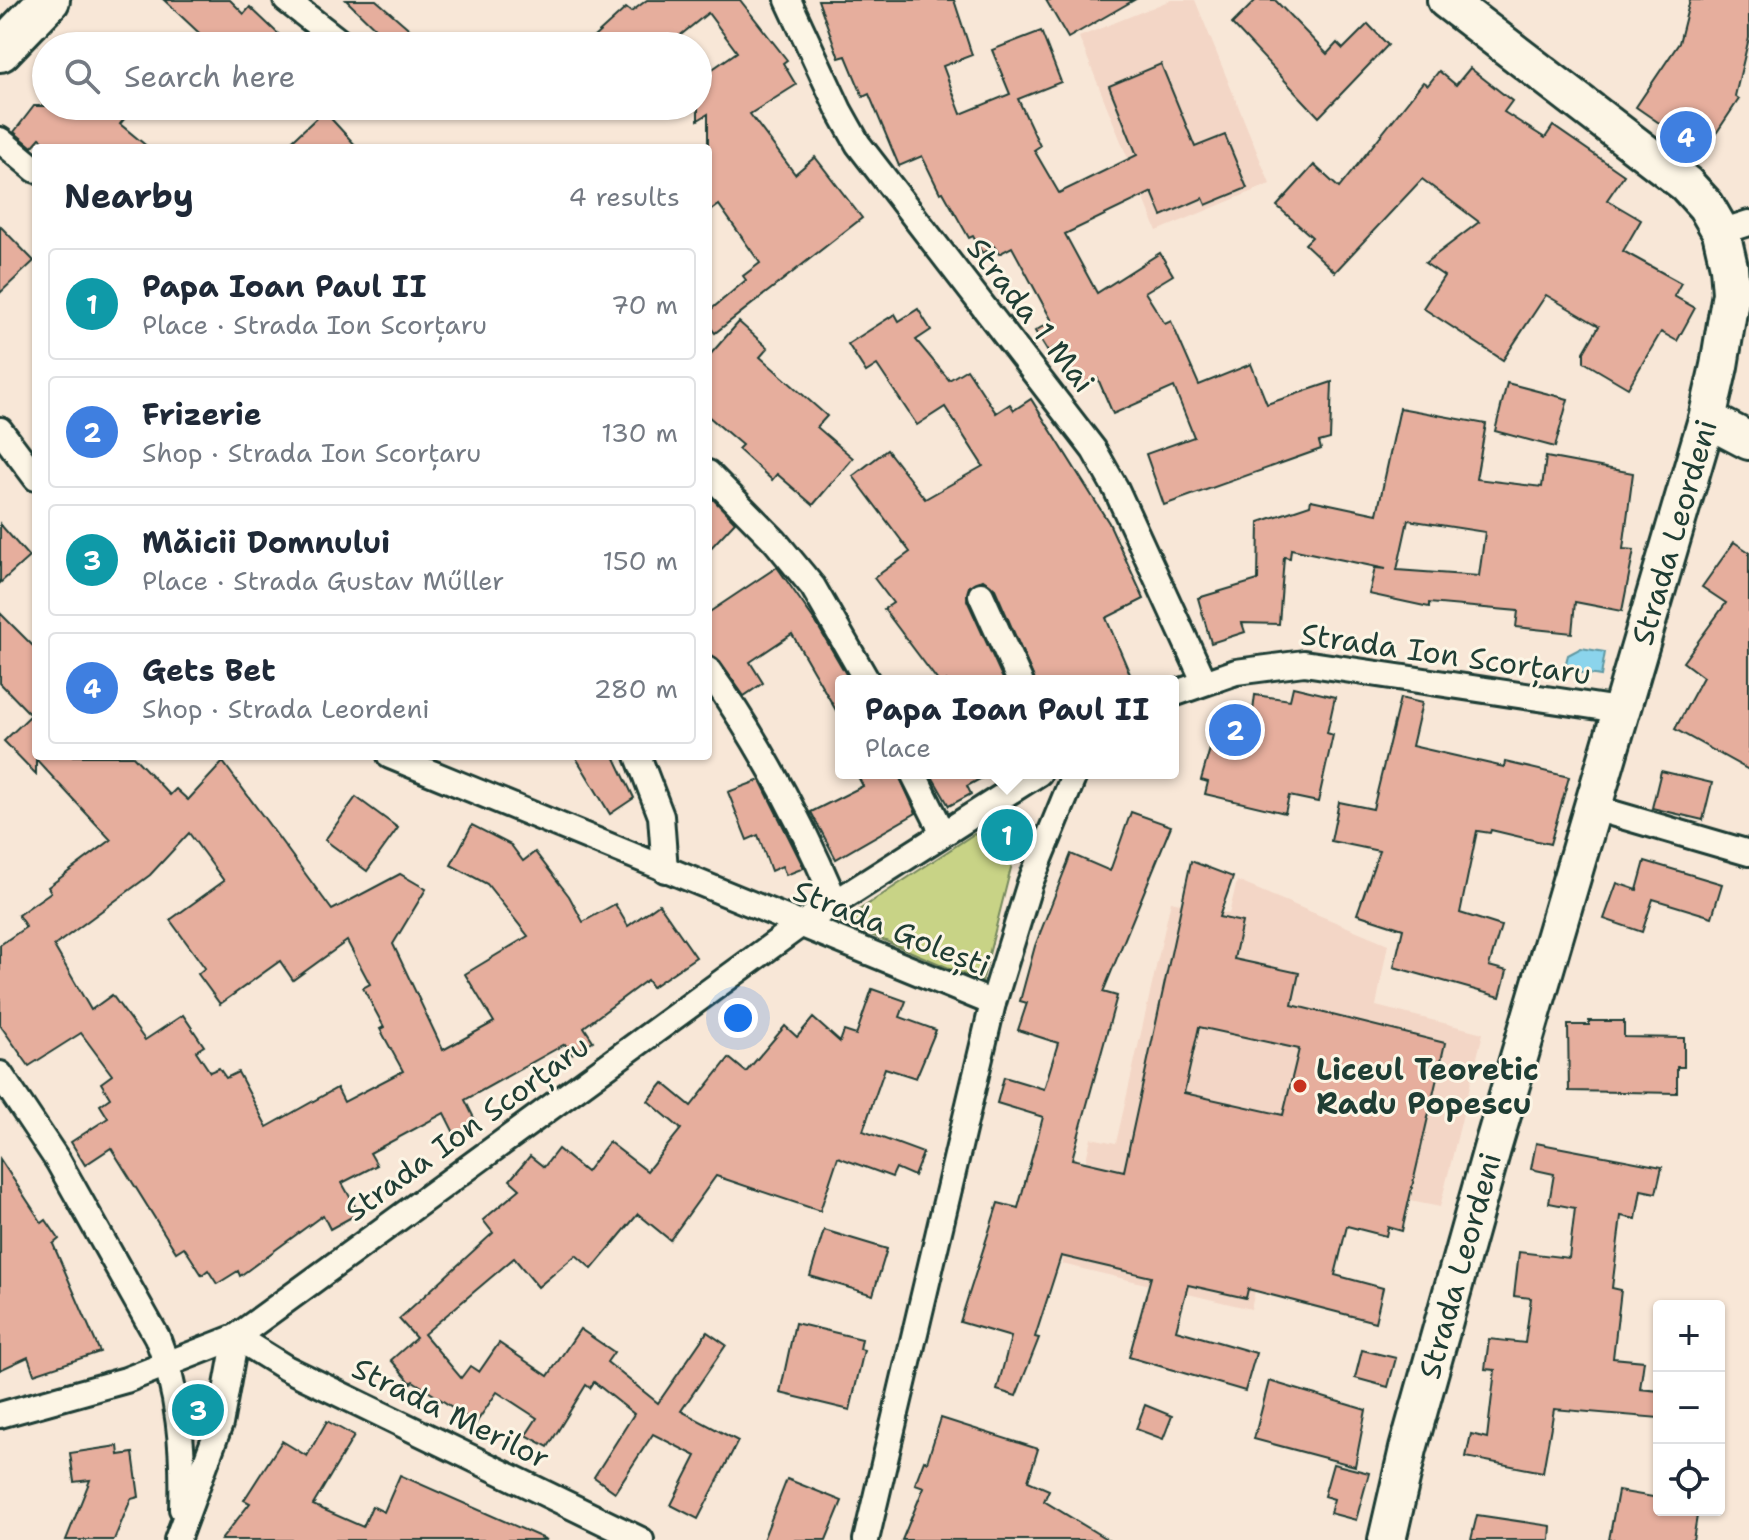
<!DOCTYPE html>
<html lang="en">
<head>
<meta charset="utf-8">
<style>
	:root { --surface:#fff; --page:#f2f2f3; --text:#1f2937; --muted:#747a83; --line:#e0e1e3; --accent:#0b8043 }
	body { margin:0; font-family:"Shantell Sans",sans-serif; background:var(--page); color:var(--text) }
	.controls { position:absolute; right:24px; bottom:24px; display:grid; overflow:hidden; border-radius:8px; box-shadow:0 2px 6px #0004 }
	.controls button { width:72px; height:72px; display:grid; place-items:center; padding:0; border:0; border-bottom:2px solid var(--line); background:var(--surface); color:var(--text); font:40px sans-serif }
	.you { position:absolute; left:738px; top:1018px; width:28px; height:28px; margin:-20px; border:6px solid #fff; border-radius:50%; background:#1a73e8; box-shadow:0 0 0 12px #1a73e833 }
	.badge { display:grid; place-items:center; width:52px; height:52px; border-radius:50%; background:var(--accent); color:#fff; font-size:26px; font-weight:700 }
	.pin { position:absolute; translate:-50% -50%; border:4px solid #fff; box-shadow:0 2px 8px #0006 }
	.popup { position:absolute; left:835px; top:675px; width:344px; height:104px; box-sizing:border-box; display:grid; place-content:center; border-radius:8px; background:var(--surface); filter:drop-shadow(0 2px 6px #0005); font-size:26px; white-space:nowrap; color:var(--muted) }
	.popup b { font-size:30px; color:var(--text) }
	.popup::after { content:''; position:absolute; left:50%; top:100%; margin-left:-16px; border:16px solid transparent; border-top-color:var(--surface) }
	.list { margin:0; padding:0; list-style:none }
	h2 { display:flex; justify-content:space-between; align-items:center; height:104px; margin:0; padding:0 32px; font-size:34px }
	h2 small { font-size:26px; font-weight:400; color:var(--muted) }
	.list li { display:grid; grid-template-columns:52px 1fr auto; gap:24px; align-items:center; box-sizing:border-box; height:112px; margin:0 16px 16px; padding:0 16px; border:2px solid var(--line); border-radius:8px }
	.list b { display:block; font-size:30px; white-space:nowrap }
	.list p { margin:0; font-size:26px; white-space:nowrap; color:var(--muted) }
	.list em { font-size:26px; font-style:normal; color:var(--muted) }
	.icon { flex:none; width:44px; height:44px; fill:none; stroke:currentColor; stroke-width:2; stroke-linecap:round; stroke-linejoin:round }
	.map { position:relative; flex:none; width:1749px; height:1540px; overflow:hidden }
	.search { position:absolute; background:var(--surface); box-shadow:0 2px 6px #0004; left:32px; top:32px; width:680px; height:88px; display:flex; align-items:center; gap:20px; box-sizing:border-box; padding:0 28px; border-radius:44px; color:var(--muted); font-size:30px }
	.panel { position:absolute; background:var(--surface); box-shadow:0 2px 6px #0004; left:32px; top:144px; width:680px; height:616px; border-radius:8px }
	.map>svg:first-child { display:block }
</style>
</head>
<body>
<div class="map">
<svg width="1749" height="1540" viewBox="0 0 1749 1540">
	<rect width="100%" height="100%" fill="#f8e7d7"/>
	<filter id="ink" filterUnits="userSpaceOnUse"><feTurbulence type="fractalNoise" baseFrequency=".0125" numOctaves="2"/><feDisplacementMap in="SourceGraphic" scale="16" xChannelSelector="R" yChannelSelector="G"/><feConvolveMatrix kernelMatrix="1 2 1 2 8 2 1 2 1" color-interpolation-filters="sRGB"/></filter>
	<g filter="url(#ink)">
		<!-- built -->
		<g fill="#f3d6c6">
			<polygon points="1171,0 1195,0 1270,184 1157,231 1079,37"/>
			<polygon points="1237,881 1388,944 1376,1006 1483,1033 1440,1207 1281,1175 1251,1309 1062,1264 1091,1138 1116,1143 1171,901 1229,914"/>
		</g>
		<!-- green -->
		<polygon fill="#c8d386" stroke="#74885d" stroke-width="2" points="974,834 1014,856 982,982 841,922"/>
		<!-- water -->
		<polygon fill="#8bd4ec" stroke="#6098a2" stroke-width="2" points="1581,648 1605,652 1601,676 1564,670 1568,655"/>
		<!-- building -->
		<g fill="#e6ae9d" stroke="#1f3d34" stroke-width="2" fill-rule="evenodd">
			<polygon points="164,0 230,0 244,14 250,7 291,46 213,46"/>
			<polygon points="346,0 376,0 429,46 393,46"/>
			<polygon points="647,0 740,0 787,60 783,63 796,85 750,114 795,174 815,157 862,218 715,333 708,324 708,312 746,280 743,276 760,263 719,205 708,213 708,114 698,120 698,79 737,52 708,13 667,46 584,46 626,8 631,12"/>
			<polygon points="818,0 954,0 972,55 943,66 961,114 1010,94 992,50 1041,31 1061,82 1018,99 1040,146 1034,150 1059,193 1137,155 1109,86 1161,64 1195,147 1225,135 1247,188 1206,205 1203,198 1162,216 1152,192 1065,234 1097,293 1160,253 1173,275 1145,292 1165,324 1171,321 1199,385 1251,364 1267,404 1332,382 1330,439 1319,442 1321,449 1164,505 1146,454 1194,437 1174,387 1113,414 1098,379 1078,390 1054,348 1048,352 1035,331 1052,321 1012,247 999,254 994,246 982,253 973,236 969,238 943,192 940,193 922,156 899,166 869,94 863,97 846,56 839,58"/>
			<polygon points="1046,0 1134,0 1068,38"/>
			<polygon points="1256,0 1275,0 1327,54 1337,43 1343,49 1368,24 1388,45 1319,117 1232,24"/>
			<polygon points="1690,0 1749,0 1749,38 1735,96 1739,99 1703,153 1636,107 1679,43"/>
			<polygon points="1470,68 1512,101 1504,112 1545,138 1553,126 1624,175 1607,200 1641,220 1623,251 1681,283 1674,296 1695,308 1677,341 1661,332 1628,388 1584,362 1584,352 1599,326 1546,295 1503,360 1423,308 1444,276 1425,263 1479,222 1422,179 1335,272 1305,244 1312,237 1277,206 1314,165 1339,188 1423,82 1428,85 1439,71 1456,85"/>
			<polygon points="34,106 135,106 120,124 149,148 52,148 40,138 32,147 14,132"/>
			<polygon points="324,111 358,148 284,148"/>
			<polygon points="0,226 34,261 0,293"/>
			<polygon points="918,309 931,330 916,340 949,380 967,369 996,413 1010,404 1014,410 1031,399 1109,523 1144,599 1106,618 1133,681 1035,681 995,589 983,580 969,586 967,600 1004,681 938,681 884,609 893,603 874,578 910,552 853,476 887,450 925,499 983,466 945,407 917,425 877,365 866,372 848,344 895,314 899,321"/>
			<polygon points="739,322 768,348 760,357 827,416 817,427 853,458 813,505 777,474 772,480 738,449 742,445 708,416 708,357"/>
			<polygon points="1507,383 1568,399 1555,447 1495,431"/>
			<path d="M 1400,408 L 1486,424 L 1476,479 L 1542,487 L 1546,457 L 1633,473 L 1623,549 L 1634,550 L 1622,611 L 1575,602 L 1572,633 L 1516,627 L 1518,611 L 1429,603 L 1429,607 L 1369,594 L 1375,568 L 1386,569 L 1291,549 L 1290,558 L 1284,557 L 1279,624 L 1242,623 L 1245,632 L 1211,643 L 1198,598 L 1258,580 L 1259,522 L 1310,505 L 1311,500 L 1377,514 ZM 1408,520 L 1485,532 L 1479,576 L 1397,570 Z"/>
			<polygon points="708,494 735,522 708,551"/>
			<polygon points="0,524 29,557 0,583"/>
			<polygon points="1734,542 1749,552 1749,770 1675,729 1703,677 1683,662 1726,603 1702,587"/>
			<polygon points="777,567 815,621 850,681 841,681 841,719 792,634 750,662 763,683 744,696 720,662 708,655 708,613"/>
			<path d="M 0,613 L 36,649 L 36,756 L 133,756 L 170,795 L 176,789 L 188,800 L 223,762 L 332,910 L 400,874 L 426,889 L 393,944 L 443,1050 L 494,1022 L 465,974 L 528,936 L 487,884 L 451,865 L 472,825 L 511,845 L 523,861 L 535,852 L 569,896 L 583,922 L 615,904 L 628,926 L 659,904 L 696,957 L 652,987 L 647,980 L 584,1027 L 593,1041 L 572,1054 L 565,1044 L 465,1100 L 478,1126 L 456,1137 L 444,1113 L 370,1153 L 377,1165 L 342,1183 L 359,1213 L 330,1229 L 323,1215 L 240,1276 L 238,1271 L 217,1284 L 208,1270 L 202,1275 L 184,1247 L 176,1252 L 111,1148 L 85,1165 L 71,1142 L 108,1118 L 100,1105 L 110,1098 L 101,1083 L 112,1075 L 81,1033 L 29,1066 L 0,1025 L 0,945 L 26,927 L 18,915 L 51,892 L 48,887 L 111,840 L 36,759 L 36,774 L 4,741 L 31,715 L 0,683 ZM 189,833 L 224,881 L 170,920 L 205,968 L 198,974 L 220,1004 L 280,961 L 293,980 L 347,941 L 370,984 L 363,988 L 384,1027 L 380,1029 L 403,1071 L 344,1102 L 337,1088 L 267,1127 L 238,1072 L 226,1078 L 219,1068 L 210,1072 L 196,1051 L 204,1046 L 183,1015 L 145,1040 L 112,995 L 91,1010 L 54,946 L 150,875 Z"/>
			<polygon points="1293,687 1335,697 1327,733 1333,735 1318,802 1289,796 1285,813 1205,794 1208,782 1201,780 1214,735 1221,737 1226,720 1251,727 1255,695 1290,700"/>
			<polygon points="1400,698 1422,703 1412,746 1504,767 1505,762 1569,777 1550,844 1491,830 1490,833 1477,831 1460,913 1501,926 1489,966 1507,971 1500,997 1394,967 1403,929 1357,914 1379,851 1331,841 1339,802 1373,809"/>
			<polygon points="575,756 614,756 634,798 610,814"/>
			<polygon points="1661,771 1712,783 1703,820 1652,808"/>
			<polygon points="856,773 898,773 916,813 836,859 811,812 863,786"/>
			<polygon points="930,773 991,773 967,786 971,794 949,806"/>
			<polygon points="760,780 804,868 786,875 782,866 771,871 758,835 747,840 728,792"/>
			<polygon points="356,797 398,828 367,871 325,840"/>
			<path d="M 1131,812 L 1171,826 L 1103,992 L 1117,996 L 1072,1159 L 1124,1171 L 1191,861 L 1233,877 L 1219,917 L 1242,922 L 1234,959 L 1299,973 L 1292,1005 L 1445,1043 L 1402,1231 L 1388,1227 L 1386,1236 L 1347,1226 L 1335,1275 L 1383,1288 L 1375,1322 L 1248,1289 L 1246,1298 L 1188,1285 L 1176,1330 L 1256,1353 L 1245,1391 L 1129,1357 L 1151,1277 L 1061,1256 L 1035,1337 L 1039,1338 L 1016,1396 L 997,1390 L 1011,1337 L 960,1322 L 998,1203 L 1018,1208 L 1043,1117 L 997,1103 L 1004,1077 L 1044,1089 L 1058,1043 L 1018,1030 L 1027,1003 L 1020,1001 L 1035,946 L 1071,854 L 1110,871 ZM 1199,1027 L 1299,1049 L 1283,1115 L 1184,1093 Z"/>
			<polygon points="1645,861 1722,884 1712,917 1653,899 1642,932 1604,919 1617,883 1637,890"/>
			<polygon points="872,989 906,1001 900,1017 936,1030 916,1078 885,1068 863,1131 923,1153 914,1176 896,1168 892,1177 838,1157 820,1211 716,1176 670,1240 638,1214 592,1269 576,1255 538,1287 514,1258 424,1334 461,1378 470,1366 479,1372 499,1343 548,1376 580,1329 614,1352 607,1362 658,1403 707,1332 726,1345 681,1411 738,1441 698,1519 671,1505 696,1456 653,1434 615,1492 594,1477 634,1414 594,1382 590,1388 586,1385 548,1447 526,1435 537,1418 497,1392 476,1423 413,1381 411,1383 391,1360 416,1338 399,1319 493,1233 483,1220 520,1189 510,1180 530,1156 544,1167 558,1149 586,1172 609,1142 647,1171 681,1129 648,1101 663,1083 691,1106 729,1058 746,1072 785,1026 797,1037 813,1018 840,1042 844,1031 856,1035"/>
			<polygon points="1589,1021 1624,1021 1624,1037 1684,1038 1684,1067 1677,1067 1677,1093 1569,1091 1568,1025 1589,1025"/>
			<polygon points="1536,1143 1662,1167 1656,1193 1641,1190 1636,1219 1621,1216 1612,1288 1621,1290 1613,1358 1644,1361 1640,1389 1659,1391 1659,1418 1554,1409 1543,1472 1466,1457 1471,1434 1487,1438 1495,1370 1485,1369 1489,1339 1525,1343 1531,1298 1514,1296 1519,1252 1569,1258 1575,1208 1549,1203 1554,1174 1531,1169"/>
			<polygon points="0,1159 42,1223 46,1220 59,1239 53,1244 100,1352 34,1374 28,1357 0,1370"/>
			<polygon points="824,1230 887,1249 873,1295 810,1276"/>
			<polygon points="795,1323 862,1339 860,1349 864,1350 850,1410 780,1393"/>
			<polygon points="1362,1350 1396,1358 1388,1387 1355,1378"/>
			<polygon points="1269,1381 1366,1410 1355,1466 1254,1439"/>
			<polygon points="1145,1405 1172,1416 1163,1439 1136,1429"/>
			<polygon points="941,1418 1038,1449 1028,1481 1049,1490 1044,1501 1108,1540 902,1540 924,1487 915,1484 924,1460 927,1462"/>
			<polygon points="327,1421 354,1436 313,1505 363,1527 372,1506 384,1512 400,1475 547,1540 221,1540 250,1503 244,1500 282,1441 307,1456"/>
			<polygon points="118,1446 119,1455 133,1453 139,1497 131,1499 114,1540 66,1540 90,1480 74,1482 70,1453"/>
			<polygon points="1333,1464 1369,1473 1356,1520 1330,1513 1334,1499 1324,1496"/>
			<polygon points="787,1479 842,1501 826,1540 763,1540"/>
			<polygon points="1618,1491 1659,1498 1659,1510 1698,1510 1693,1540 1609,1540"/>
			<polygon points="1477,1515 1551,1526 1550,1540 1471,1540"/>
		</g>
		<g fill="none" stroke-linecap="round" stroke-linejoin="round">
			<defs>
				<g id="street">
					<polyline points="286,0 345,46"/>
					<polyline points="788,0 839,110 858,144 1094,450 1116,489 1204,681"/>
					<polyline points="0,140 36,170"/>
					<polyline points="1721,232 1749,223"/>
					<polyline points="0,430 36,478"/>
					<polyline points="708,473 775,541 813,587 867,681"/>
					<polyline points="981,595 1020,681"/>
					<path d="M 708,670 C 760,743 800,819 835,901"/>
					<polyline points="1173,694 1236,672 1304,663 1619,710"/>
					<polyline points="390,756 993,1003"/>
					<polyline points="638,756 661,816 665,870"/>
					<polyline points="913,773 943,833"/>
					<polyline points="1591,807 1749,853"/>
					<path d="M 0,1074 L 58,1161 L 157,1337 C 179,1392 184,1449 182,1509"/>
					<polyline points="0,1415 126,1380 236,1337 800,925 1039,773"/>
					<polyline points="177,1540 220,1424 236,1337 286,1368 641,1540"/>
					<polyline points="866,1540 993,1003 1030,883 1075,773"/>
				</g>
				<g id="secondary">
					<polyline points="1707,419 1749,441"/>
					<path id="s1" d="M 1387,1540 L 1408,1449 L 1492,1149 L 1707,419 L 1719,366 L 1731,293 L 1729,267 L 1721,232 L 1706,206 L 1686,184 L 1446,0"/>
				</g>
				<polyline id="primary" points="0,51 49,0"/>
			</defs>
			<!-- street casing -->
			<use href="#street" stroke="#1f3d34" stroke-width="30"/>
			<!-- secondary casing -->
			<use href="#secondary" stroke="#1f3d34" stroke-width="42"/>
			<!-- primary casing -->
			<use href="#primary" stroke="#1f3d34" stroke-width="46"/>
			<!-- street -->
			<use href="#street" stroke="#fcf5e5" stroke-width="24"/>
			<!-- secondary -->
			<use href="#secondary" stroke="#fcf5e5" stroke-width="36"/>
			<!-- primary -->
			<use href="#primary" stroke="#fcf5e5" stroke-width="40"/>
		</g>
	</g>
	<!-- markers -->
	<circle fill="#c8321e" stroke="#fcf5e5" stroke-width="3" cx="1300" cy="1086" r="8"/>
	<g text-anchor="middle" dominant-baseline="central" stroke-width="6" stroke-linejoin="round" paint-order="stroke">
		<!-- street labels -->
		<g font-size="30" fill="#1f3d34" stroke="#fcf5e5">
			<text transform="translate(1031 315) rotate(52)">Strada 1 Mai</text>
			<text stroke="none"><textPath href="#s1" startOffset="1048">Strada Leordeni</textPath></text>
			<text transform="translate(1446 654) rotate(8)">Strada Ion Scorțaru</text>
			<text transform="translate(892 928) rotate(22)">Strada Golești</text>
			<text transform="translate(467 1128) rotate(-36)">Strada Ion Scorțaru</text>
			<text stroke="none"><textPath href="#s1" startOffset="284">Strada Leordeni</textPath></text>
			<text transform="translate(451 1413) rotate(26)">Strada Merilor</text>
		</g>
		<!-- poi labels -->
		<g font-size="30" font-weight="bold" fill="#1f3d34" stroke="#fcf5e5" text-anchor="start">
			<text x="1316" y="1069">Liceul Teoretic<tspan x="1316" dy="34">Radu Popescu</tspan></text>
		</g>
	</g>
</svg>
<div class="controls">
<button>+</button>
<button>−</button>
<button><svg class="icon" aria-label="locate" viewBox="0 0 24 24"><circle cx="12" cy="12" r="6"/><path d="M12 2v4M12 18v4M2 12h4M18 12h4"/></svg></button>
</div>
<div class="you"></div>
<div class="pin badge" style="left:1007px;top:835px;background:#0f9aa8">1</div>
<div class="popup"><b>Papa Ioan Paul II</b>Place</div>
<div class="pin badge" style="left:1235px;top:730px;background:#3f7fe0">2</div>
<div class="pin badge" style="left:198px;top:1410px;background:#0f9aa8">3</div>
<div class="pin badge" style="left:1686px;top:137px;background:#3f7fe0">4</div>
<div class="search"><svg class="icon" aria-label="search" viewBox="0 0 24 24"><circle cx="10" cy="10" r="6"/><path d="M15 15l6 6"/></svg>Search here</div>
<section class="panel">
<h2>Nearby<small>4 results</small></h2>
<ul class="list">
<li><span class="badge" style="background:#0f9aa8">1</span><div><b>Papa Ioan Paul II</b><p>Place · Strada Ion Scorțaru</p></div><em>70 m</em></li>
<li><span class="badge" style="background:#3f7fe0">2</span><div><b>Frizerie</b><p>Shop · Strada Ion Scorțaru</p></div><em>130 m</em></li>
<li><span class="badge" style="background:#0f9aa8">3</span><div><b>Măicii Domnului</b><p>Place · Strada Gustav Műller</p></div><em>150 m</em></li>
<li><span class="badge" style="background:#3f7fe0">4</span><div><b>Gets Bet</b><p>Shop · Strada Leordeni</p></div><em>280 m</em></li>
</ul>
</section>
</div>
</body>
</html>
